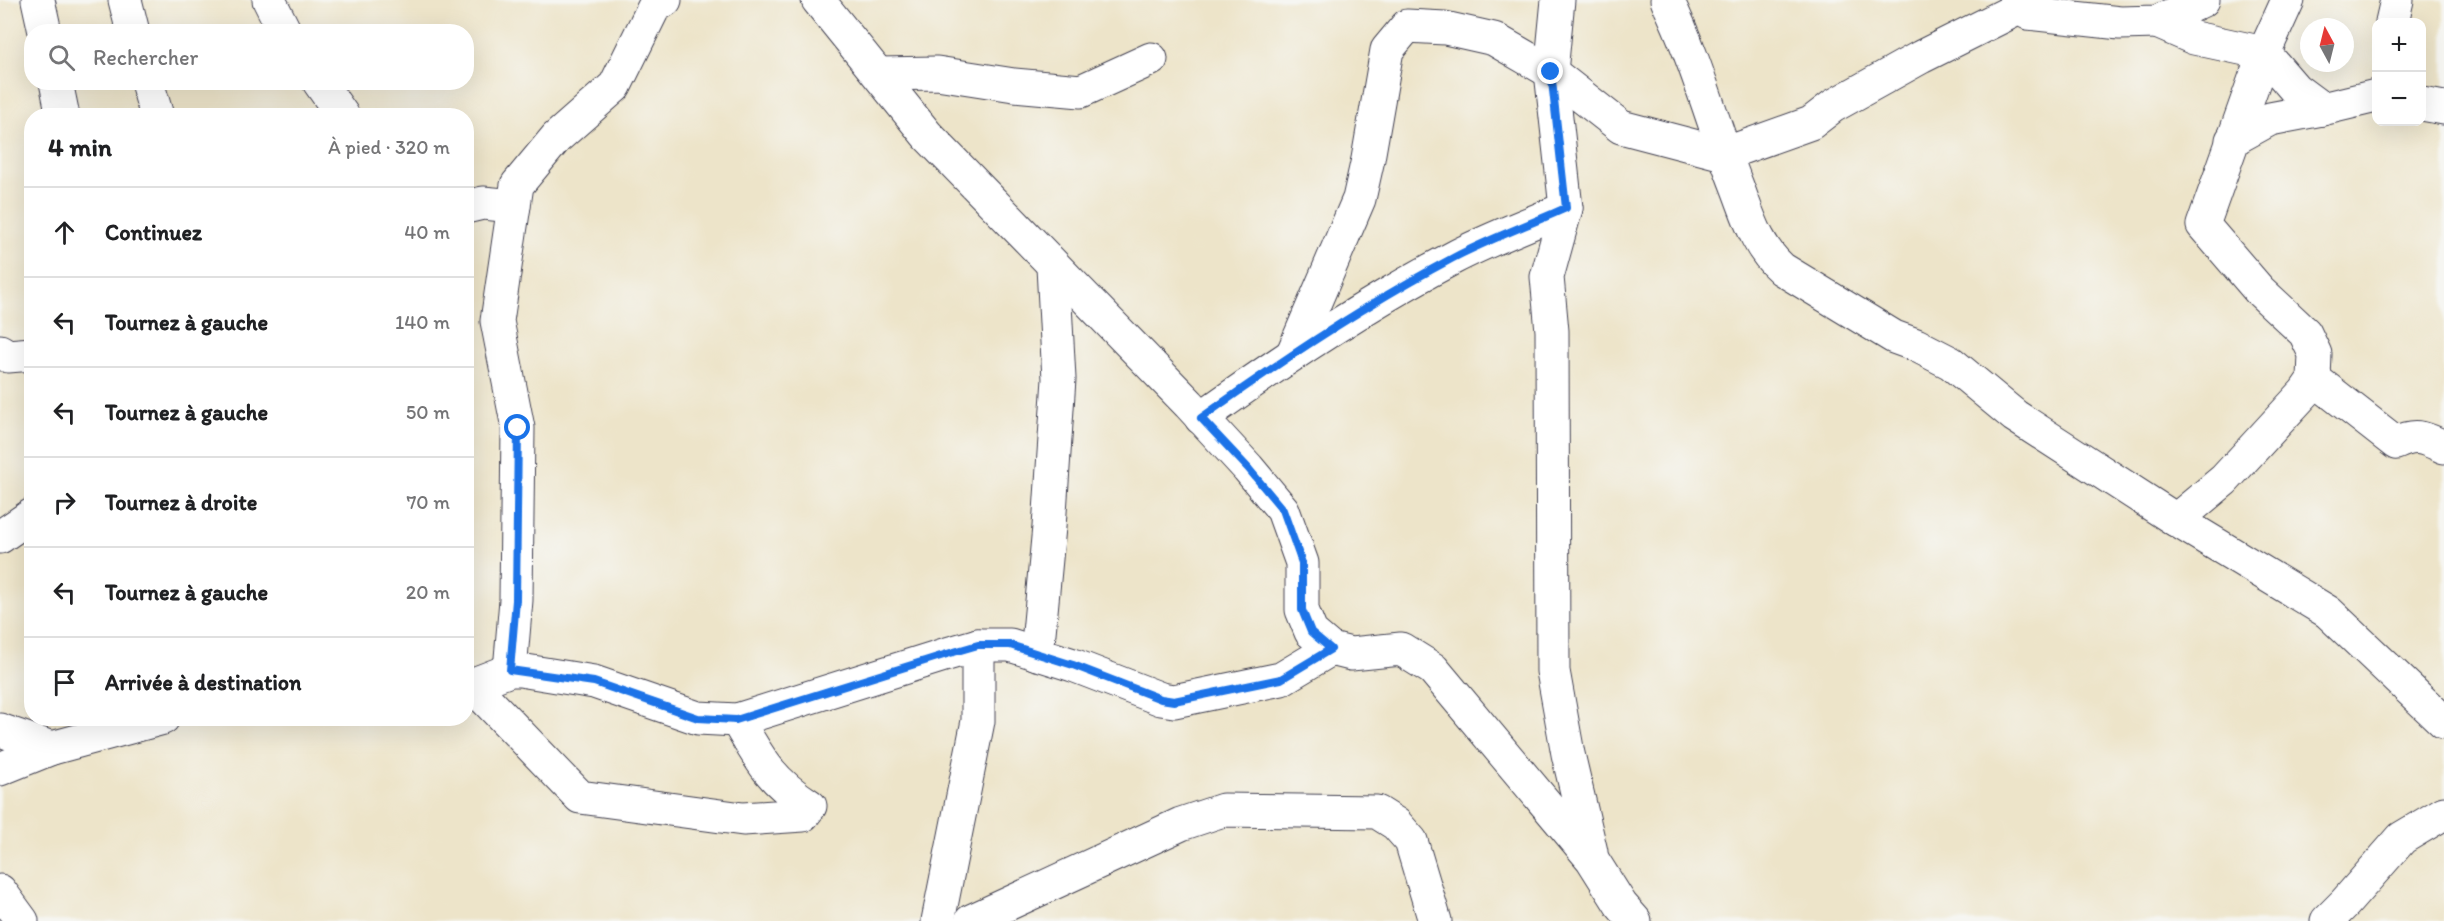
<!DOCTYPE html>
<html lang="fr">
<head>
<meta charset="utf-8">
<style>
	:root { --surface:#fff; --page:#f2f2f2; --text:#202124; --muted:#757577; --line:#e0e0e0 }
	body { margin:0; font-family:Itim,sans-serif; background:var(--page); color:var(--text) }
	.controls { position:absolute; right:18px; top:18px; display:grid; overflow:hidden; border-radius:12px; box-shadow:0 6px 24px #0002 }
	.controls button { width:54px; height:54px; display:grid; place-items:center; padding:0; border:0; border-bottom:2px solid var(--line); background:var(--surface); color:var(--text); font:30px sans-serif }
	.compass { position:absolute; left:2300px; top:18px; width:54px; height:54px; border-radius:50%; background:var(--surface); box-shadow:0 6px 24px #0002; rotate:353deg }
	.stop { position:absolute; width:18px; height:18px; margin:-14px; border:4px solid #1a73e8; border-radius:50%; background:#fff }
	.stop.end { background:#1a73e8; border-color:#fff; box-shadow:0 2px 6px #0008 }
	.list { margin:0; padding:0; list-style:none }
	h2 { display:flex; justify-content:space-between; align-items:center; height:78px; margin:0; padding:0 24px; font-size:26px }
	h2 small { font-size:20px; font-weight:400; color:var(--muted) }
	.list li { display:grid; grid-template-columns:39px 1fr auto; gap:18px; align-items:center; box-sizing:border-box; height:90px; padding:0 24px; border-top:2px solid var(--line) }
	.list b { display:block; font-size:22px; white-space:nowrap }
	.list em { font-size:20px; font-style:normal; color:var(--muted) }
	.icon { flex:none; width:33px; height:33px; fill:none; stroke:currentColor; stroke-width:2; stroke-linecap:round; stroke-linejoin:round }
	.map { position:relative; flex:none; width:2444px; height:921px; overflow:hidden }
	.search { position:absolute; background:var(--surface); box-shadow:0 6px 24px #0002; left:24px; top:24px; width:450px; height:66px; display:flex; align-items:center; gap:15px; box-sizing:border-box; padding:0 21px; border-radius:24px; color:var(--muted); font-size:22px }
	.panel { position:absolute; background:var(--surface); box-shadow:0 6px 24px #0002; left:24px; top:108px; width:450px; height:618px; border-radius:24px }
	.map>svg:first-child { display:block }
</style>
</head>
<body>
<div class="map">
<svg width="2444" height="921" viewBox="0 0 2444 921">
	<rect width="100%" height="100%" fill="#f6f6f2"/>
	<filter id="ink" filterUnits="userSpaceOnUse"><feTurbulence type="fractalNoise" baseFrequency=".0167" numOctaves="2"/><feDisplacementMap in="SourceGraphic" scale="12" xChannelSelector="R" yChannelSelector="G"/><feConvolveMatrix kernelMatrix="1 2 1 2 8 2 1 2 1" color-interpolation-filters="sRGB"/></filter>
	<filter id="wash" filterUnits="userSpaceOnUse"><feTurbulence type="fractalNoise" baseFrequency=".008" numOctaves="4" result="noise"/><feDisplacementMap in="SourceGraphic" scale="24" xChannelSelector="R" yChannelSelector="G"/><feGaussianBlur stdDeviation="1.35" result="paint"/><feColorMatrix in="noise" values="0 0 0 0 0 0 0 0 0 0 0 0 0 0 0 0 0 1.4 0 .05"/><feComposite in="paint" operator="in"/></filter>
	<g filter="url(#wash)">
		<rect width="100%" height="100%" fill="#ede4c9"/>
	</g>
	<g filter="url(#ink)">
		<g fill="none" stroke-linecap="round" stroke-linejoin="round">
			<defs>
				<g id="minor">
					<polyline points="38,0 45,32"/>
					<polyline points="125,0 133,32"/>
					<polyline points="269,0 285,32"/>
					<polyline points="818,0 927,135 1189,404 1248,468 1283,510 1302,563 1302,610 1311,632 1331,649 1351,654 1401,649 1433,669 1592,859 1621,905 1635,921"/>
					<polyline points="1558,0 1551,72 1566,208 1547,277 1552,331 1553,671 1568,754 1591,852"/>
					<path d="M 1667,0 C 1696,59 1713,125 1737,186 C 1749,217 1756,246 1782,269 L 1894,337 L 1916,345 L 1951,363 L 2015,416 L 2176,520 L 2328,612 L 2444,722"/>
					<polyline points="2157,22 2194,38 2264,53 2295,89 2322,109 2376,96"/>
					<polyline points="2392,22 2397,0"/>
					<polyline points="879,74 937,73 1014,85 1081,91 1151,59"/>
					<polyline points="56,82 63,116"/>
					<polyline points="147,82 157,116"/>
					<polyline points="319,82 343,116"/>
					<polyline points="2422,104 2444,108"/>
					<polyline points="2232,140 2270,119 2322,109"/>
					<polyline points="466,207 483,203 514,206"/>
					<polyline points="0,351 8,356 32,354"/>
					<polyline points="1293,353 1359,199 1368,159 1387,50 1407,26 1445,28 1494,39 1551,72 1621,127 1724,154 1811,123 1833,106 1921,57 2019,8 2028,13 2120,23 2157,22 2203,0"/>
					<path d="M 2314,379 L 2396,443 C 2417,433 2424,438 2444,447"/>
					<path d="M 1201,418 C 1282,360 1364,305 1453,258 C 1489,239 1528,225 1566,208"/>
					<polyline points="2176,520 2224,480 2305,392 2314,379 2315,354 2305,333 2259,290 2203,225 2264,53 2288,0"/>
					<polyline points="0,537 32,515"/>
					<polyline points="1037,654 1049,527 1059,379 1053,267"/>
					<polyline points="510,670 516,600 518,428 497,321 517,185 556,138 615,86 654,7 665,0"/>
					<path d="M 472,685 L 580,797 L 743,819 L 803,815 L 810,806 C 770,780 760,760 737,720"/>
					<polyline points="466,687 510,670 520,670 594,682 698,718 737,720 947,654 978,645 1010,645 1073,665 1161,699 1174,701 1281,679 1331,649"/>
					<polyline points="0,730 52,748 163,718"/>
					<polyline points="0,769 52,748"/>
					<polyline points="0,891 22,921"/>
					<polyline points="938,921 978,721 978,645"/>
					<polyline points="971,921 1181,824 1223,810 1377,812 1396,824 1411,841 1435,921"/>
					<polyline points="2327,921 2345,903 2402,838 2444,813"/>
				</g>
			</defs>
			<!-- minor casing -->
			<use href="#minor" stroke="#403f50" stroke-width="35"/>
			<!-- minor -->
			<use href="#minor" stroke="#fff" stroke-width="33"/>
		</g>
	</g>
	<g fill="none" stroke-linecap="round" stroke-linejoin="round" filter="url(#ink)">
		<!-- route -->
		<path stroke="#1a73e8" stroke-width="8" d="M 518,428 L 516,600 L 510,670 L 594,682 L 698,718 L 736,720 L 947,654 L 978,645 L 1010,645 L 1073,665 L 1161,699 L 1174,701 L 1281,679 L 1331,649 L 1311,632 L 1302,610 L 1302,563 L 1283,510 L 1248,468 L 1201,418 C 1282,360 1364,305 1453,258 C 1489,239 1528,225 1566,208 L 1551,72"/>
	</g>
</svg>
<div class="controls">
<button>+</button>
<button>−</button>
</div>
<svg class="compass" viewBox="-18 -18 36 36"><path d="M0-13l5 13h-10z" fill="#e53935"/><path d="M0 13l5-13h-10z" fill="#757577"/></svg>
<div class="stop" style="left:518px;top:428px"></div>
<div class="stop end" style="left:1551px;top:72px"></div>
<div class="search"><svg class="icon" aria-label="search" viewBox="0 0 24 24"><circle cx="10" cy="10" r="6"/><path d="M15 15l6 6"/></svg>Rechercher</div>
<section class="panel">
<h2>4 min<small>À pied · 320 m</small></h2>
<ul class="list">
<li><svg class="icon" aria-label="ahead" viewBox="0 0 24 24"><path d="M12 20V5M6 11l6-6 6 6"/></svg><div><b>Continuez</b></div><em>40 m</em></li>
<li><svg class="icon" aria-label="left" viewBox="0 0 24 24"><path d="M17 20v-9H6M10 6l-5 5 5 5"/></svg><div><b>Tournez à gauche</b></div><em>140 m</em></li>
<li><svg class="icon" aria-label="left" viewBox="0 0 24 24"><path d="M17 20v-9H6M10 6l-5 5 5 5"/></svg><div><b>Tournez à gauche</b></div><em>50 m</em></li>
<li><svg class="icon" aria-label="right" viewBox="0 0 24 24"><path d="M7 20v-9h11M14 6l5 5-5 5"/></svg><div><b>Tournez à droite</b></div><em>70 m</em></li>
<li><svg class="icon" aria-label="left" viewBox="0 0 24 24"><path d="M17 20v-9H6M10 6l-5 5 5 5"/></svg><div><b>Tournez à gauche</b></div><em>20 m</em></li>
<li><svg class="icon" aria-label="arrive" viewBox="0 0 24 24"><path d="M6 21V4h12l-3 4 3 4H6"/></svg><div><b>Arrivée à destination</b></div></li>
</ul>
</section>
</div>
</body>
</html>
